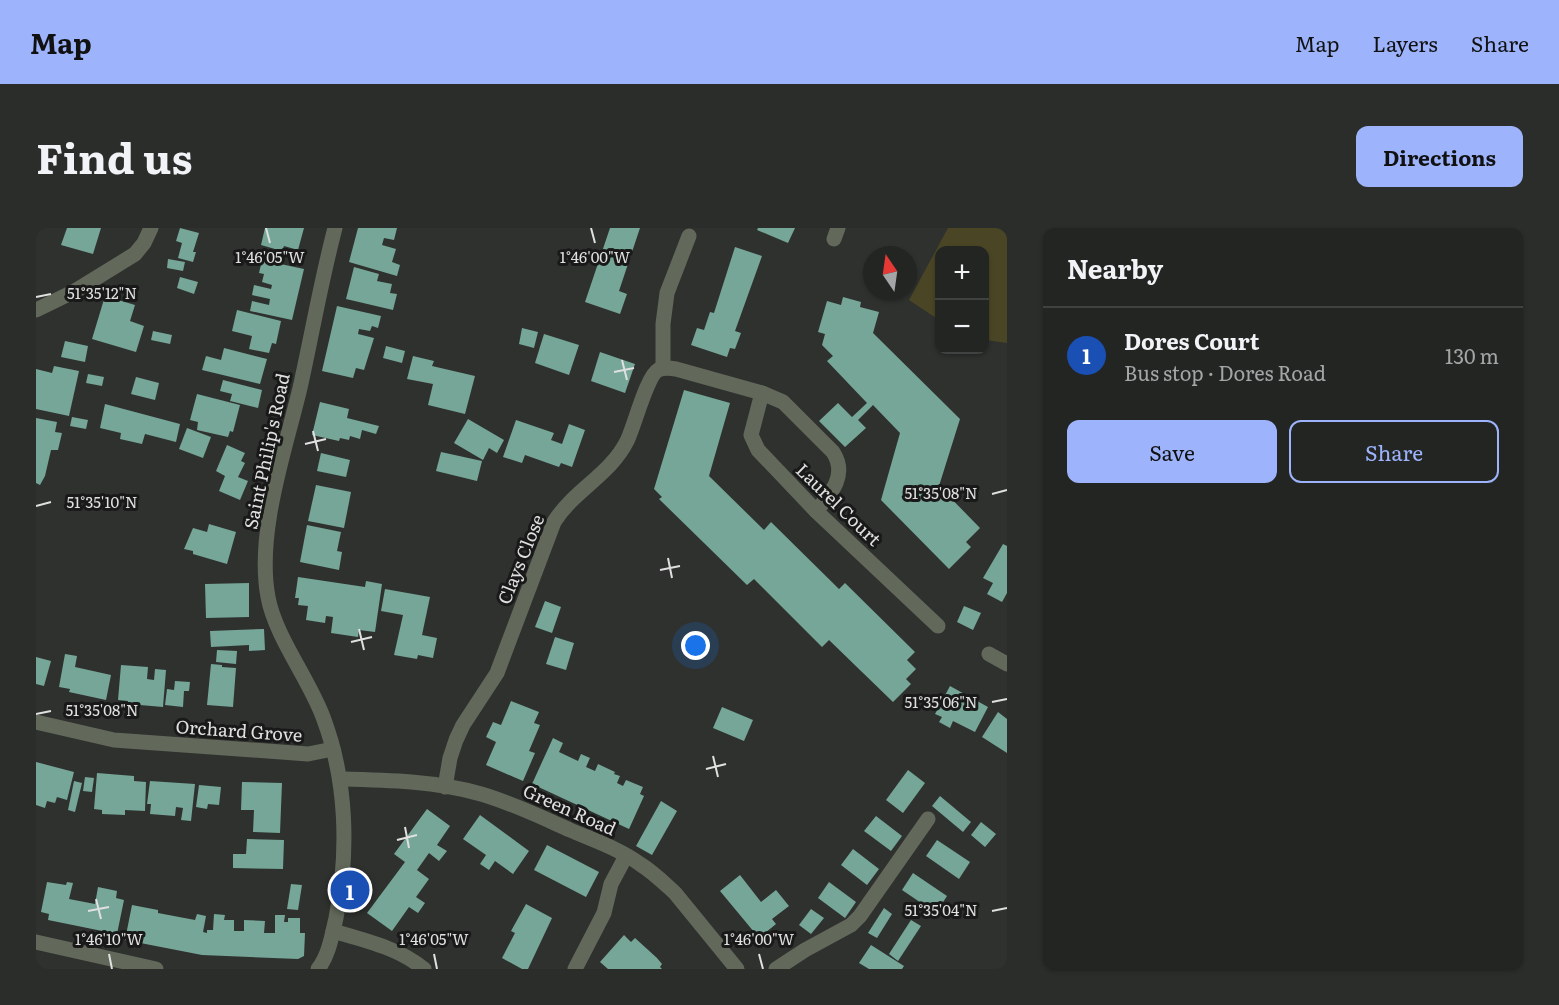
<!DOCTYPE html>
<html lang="en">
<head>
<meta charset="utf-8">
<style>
	:root { --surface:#232523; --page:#2b2d2b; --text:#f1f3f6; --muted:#a3a5a6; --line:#404241; --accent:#9db4fd }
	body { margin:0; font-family:Literata,serif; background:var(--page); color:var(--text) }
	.controls { position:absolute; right:18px; top:18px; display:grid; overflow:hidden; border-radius:12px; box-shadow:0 2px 4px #0004 }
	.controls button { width:54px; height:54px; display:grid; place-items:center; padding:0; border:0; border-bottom:2px solid var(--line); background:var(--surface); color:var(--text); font:30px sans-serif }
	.compass { position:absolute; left:827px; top:18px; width:54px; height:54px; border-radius:50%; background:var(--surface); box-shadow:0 2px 4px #0004; rotate:347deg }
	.you { position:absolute; left:660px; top:418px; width:21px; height:21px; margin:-15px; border:4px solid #fff; border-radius:50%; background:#1a73e8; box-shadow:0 0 0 9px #1a73e833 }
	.badge { display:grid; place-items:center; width:39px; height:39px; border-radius:50%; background:var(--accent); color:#fff; font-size:20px; font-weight:700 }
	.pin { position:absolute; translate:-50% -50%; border:3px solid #fff; box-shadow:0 2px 6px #0006 }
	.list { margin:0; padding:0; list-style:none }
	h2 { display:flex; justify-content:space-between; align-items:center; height:78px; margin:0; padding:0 24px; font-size:26px }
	h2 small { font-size:20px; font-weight:400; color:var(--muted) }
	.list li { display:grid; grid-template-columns:39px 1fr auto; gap:18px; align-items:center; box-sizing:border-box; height:96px; padding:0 24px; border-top:2px solid var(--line) }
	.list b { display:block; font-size:22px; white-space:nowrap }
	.list p { margin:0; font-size:20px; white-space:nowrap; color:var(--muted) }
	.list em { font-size:20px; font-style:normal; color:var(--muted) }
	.actions { display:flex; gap:12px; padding:18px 24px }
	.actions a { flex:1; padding:14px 0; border:2px solid var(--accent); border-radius:12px; text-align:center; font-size:21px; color:var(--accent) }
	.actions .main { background:var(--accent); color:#111 }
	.map { position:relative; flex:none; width:971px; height:741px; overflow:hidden; border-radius:12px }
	header { display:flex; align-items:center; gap:36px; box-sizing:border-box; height:84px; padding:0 30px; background:var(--accent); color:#111 }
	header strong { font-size:28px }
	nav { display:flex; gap:33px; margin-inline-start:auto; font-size:21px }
	.intro { display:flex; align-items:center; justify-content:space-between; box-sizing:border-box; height:144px; padding:0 36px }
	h1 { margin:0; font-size:42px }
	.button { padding:15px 27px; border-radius:12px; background:var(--accent); color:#111; font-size:21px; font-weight:700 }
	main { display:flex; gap:36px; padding:0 36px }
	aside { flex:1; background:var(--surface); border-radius:12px; box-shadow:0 2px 4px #0004 }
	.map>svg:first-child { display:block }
</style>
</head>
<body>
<header>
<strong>Map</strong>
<nav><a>Map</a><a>Layers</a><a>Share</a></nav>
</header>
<div class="intro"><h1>Find us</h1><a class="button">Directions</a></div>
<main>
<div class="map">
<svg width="971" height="741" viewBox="0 0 971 741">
	<rect width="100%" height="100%" fill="#2f312f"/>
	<!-- green -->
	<polygon fill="#4a4625" points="912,0 971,0 971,115 949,112 948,22 903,22 903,92 873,72"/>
	<!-- building -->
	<g fill="#75a698">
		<polygon points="31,0 65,0 57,26 25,17"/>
		<polygon points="144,0 163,5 157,24 160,24 157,34 142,30 146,15 140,13"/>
		<polygon points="229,0 268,0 262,22 248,18 246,23 225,17"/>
		<polygon points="322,0 361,0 358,12 348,10 346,17 360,21 356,34 364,37 361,48 313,34"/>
		<polygon points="574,0 604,0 583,63 591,66 584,86 549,74"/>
		<polygon points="722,0 759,0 752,15 721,2"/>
		<polygon points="699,19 726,28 699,103 705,105 699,121 694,120 691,129 655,117 661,100 668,102 674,84 678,85"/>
		<polygon points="132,31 149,34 147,43 131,40"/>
		<polygon points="226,32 268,41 256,92 214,83 216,73 233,77 234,71 216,67 218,57 235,61 236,57 226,54 228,46 223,45"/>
		<polygon points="318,39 343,46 341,53 356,56 354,65 361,66 357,82 310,71"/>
		<polygon points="144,49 162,54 158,66 141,60"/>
		<polygon points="69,68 99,77 94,93 108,98 100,124 56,111"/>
		<polygon points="807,69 825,74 824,79 843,84 837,105 924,191 903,258 944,300 930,314 935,319 913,341 845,272 864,205 837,177 822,192 830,200 809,219 783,193 802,175 816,189 831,175 791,133 797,128 786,117 789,106 782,104 791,73 805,77"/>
		<polygon points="301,78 345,88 342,100 336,98 334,103 323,101 322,106 338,110 328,142 320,140 317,150 286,143"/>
		<polygon points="201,82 245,93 240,116 236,115 233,125 213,121 216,108 196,103"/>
		<polygon points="486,100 502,104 498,120 483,116"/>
		<polygon points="117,103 136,107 134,116 115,112"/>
		<polygon points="508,106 543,117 533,147 499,135"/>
		<polygon points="29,113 52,118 49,134 25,129"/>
		<polygon points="350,118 369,123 366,135 347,130"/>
		<polygon points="188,120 231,131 224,156 166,142 170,128 185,132"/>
		<polygon points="564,124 599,136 589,165 555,153"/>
		<polygon points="377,128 398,133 396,138 439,148 429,186 392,177 397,156 371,151"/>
		<polygon points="18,138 43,143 33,188 0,181 0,141 16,145"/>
		<polygon points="52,146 68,149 66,158 50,155"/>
		<polygon points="100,149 123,155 119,172 95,166"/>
		<polygon points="187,152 226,162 222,180 194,173 196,166 184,163"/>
		<polygon points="648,162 694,175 673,248 728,302 735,294 803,361 809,355 879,424 871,432 880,441 870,451 875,456 857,474 793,412 786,419 718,351 711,357 623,271 626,269 618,261"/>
		<polygon points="161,166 204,177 197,204 194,203 192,209 161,202 162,194 154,192"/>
		<polygon points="284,174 313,181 311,190 343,198 340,206 326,202 324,211 314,208 313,212 304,210 303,213 276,207"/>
		<polygon points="69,176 144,196 140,214 109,206 106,216 84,211 85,205 64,200"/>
		<polygon points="36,189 52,192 50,201 34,198"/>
		<polygon points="0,190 21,194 19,204 26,205 22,222 15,222 9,248 4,257 0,255"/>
		<polygon points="432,191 468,212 461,225 453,220 447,232 418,215"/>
		<polygon points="480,192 518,205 515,212 526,216 533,196 549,202 536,239 525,235 523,239 489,227 486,235 467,229"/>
		<polygon points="151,200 175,209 167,230 143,221"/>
		<polygon points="191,217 209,225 205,233 209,235 202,249 212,253 204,272 183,263 189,248 180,243"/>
		<polygon points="405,224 446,233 441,253 400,243"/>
		<polygon points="285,225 314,232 310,249 281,243"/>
		<polygon points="280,257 315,264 308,300 272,293"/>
		<polygon points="173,296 200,304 191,336 157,326 157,323 148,321 157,300 171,304"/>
		<polygon points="271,297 305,304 301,323 306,324 303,342 264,334"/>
		<polygon points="967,316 971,318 971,365 966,374 951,366 957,355 947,350"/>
		<polygon points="262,349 329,359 330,353 346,356 339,404 323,402 322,409 295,405 297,389 290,388 289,395 270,392 272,378 262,377 263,370 259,370"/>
		<polygon points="213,355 213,389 170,390 169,356"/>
		<polygon points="349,361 394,369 386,407 401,410 397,430 382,427 381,431 358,427 367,387 345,383"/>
		<polygon points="509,373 525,379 516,405 499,399"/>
		<polygon points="928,378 945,385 937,402 921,394"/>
		<polygon points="228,401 229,422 213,423 213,417 175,419 174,403"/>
		<polygon points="519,409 538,415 530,442 510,436"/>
		<polygon points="181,422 201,423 200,436 180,434"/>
		<polygon points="29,426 41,428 39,439 75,447 70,472 33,464 34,461 23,459"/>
		<polygon points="0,429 15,433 8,458 0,456"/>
		<polygon points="175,436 186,437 186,439 200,440 197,479 171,477"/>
		<polygon points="85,437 112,439 111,451 118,452 119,441 130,442 127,479 92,476 92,473 82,472"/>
		<polygon points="139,453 154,454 153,463 148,463 147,479 129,477 131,461 138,462"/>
		<polygon points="914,458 952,479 939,504 917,493 914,500 903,494 906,489 899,486"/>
		<polygon points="475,473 503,484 498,495 504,497 493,523 499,525 487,553 450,537 460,514 450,509 457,494 465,497"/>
		<polygon points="686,479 717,492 708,513 677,500"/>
		<polygon points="962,484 971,491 971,525 946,509"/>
		<polygon points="517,510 527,515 523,524 542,533 545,526 554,530 550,539 559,543 562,536 579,544 578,546 584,548 581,555 587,558 590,552 607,559 604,566 608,568 593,601 496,556"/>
		<polygon points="0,534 38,544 31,572 21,569 19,575 11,573 9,580 0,577"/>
		<polygon points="872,542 889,555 867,585 850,572"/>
		<polygon points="61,545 98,548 98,553 110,554 109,583 89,582 89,587 66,586 66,582 58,581"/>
		<polygon points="49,549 58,550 56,564 47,563"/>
		<polygon points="38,553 46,555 39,584 32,582"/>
		<polygon points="114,553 159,556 155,593 145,592 147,580 140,579 139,588 114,586 115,576 111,576"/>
		<polygon points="206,554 246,555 244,605 217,604 218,582 205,582"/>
		<polygon points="163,557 185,559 183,577 172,576 171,581 160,579"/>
		<polygon points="904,568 935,594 927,604 896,578"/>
		<polygon points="625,573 641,583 616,627 600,618"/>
		<polygon points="391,581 414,598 401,617 411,623 403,633 393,625 381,642 393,651 380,669 389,675 382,685 373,679 356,703 331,685 369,634 358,626"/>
		<polygon points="444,587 493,623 477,646 459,633 453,642 444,636 450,627 427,611"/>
		<polygon points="840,588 866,608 855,623 828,603"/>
		<polygon points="945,594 960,606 949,619 935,607"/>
		<polygon points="211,611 248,612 247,641 197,640 197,626 210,626"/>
		<polygon points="901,612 934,634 923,651 890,628"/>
		<polygon points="511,617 563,644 550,669 498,642"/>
		<polygon points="817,621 843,641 831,657 805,637"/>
		<polygon points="877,645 911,668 900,685 866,662"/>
		<polygon points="704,647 725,674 740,662 753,678 736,691 740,696 723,710 684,663"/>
		<polygon points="11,654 30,657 31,654 37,655 33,671 59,676 62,659 81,663 80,670 88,672 81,706 12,692 13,686 5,684"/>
		<polygon points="793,654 820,674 809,690 782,670"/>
		<polygon points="255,656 266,657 262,682 251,681"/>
		<polygon points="490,676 516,690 492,741 486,741 466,730 479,705 475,703"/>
		<polygon points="96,677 122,682 122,685 159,692 161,686 170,688 167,704 171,705 171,702 177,702 178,686 189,687 188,692 198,692 198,703 208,703 208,692 229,693 228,705 239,705 239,687 249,687 248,694 252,694 252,690 264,690 264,705 269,705 268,728 262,731 166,727 89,712"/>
		<polygon points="848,680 856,686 841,710 832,705"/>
		<polygon points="775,681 788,690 775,706 763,697"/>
		<polygon points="875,692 885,698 862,733 853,726"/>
		<polygon points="588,707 595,714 599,710 621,730 626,736 624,739 626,741 572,741 564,734"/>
		<polygon points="835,717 868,738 866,741 833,741 823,735"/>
	</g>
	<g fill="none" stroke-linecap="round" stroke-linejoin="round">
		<!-- minor -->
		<g stroke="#62695a" stroke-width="15">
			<polyline points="798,11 802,0"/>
			<polyline points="0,82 39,63 99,26 108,15 115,0"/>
			<polyline points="627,140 627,96 631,65 653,8"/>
			<polyline points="726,165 715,207 722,222 780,283 902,398"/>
			<polyline points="953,426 971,436"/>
			<polyline points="0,494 78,512 272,526 297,521"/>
			<path d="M 304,551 C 350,552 400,553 445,566 C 476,575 505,589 534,602 C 557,612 584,621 604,636 C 617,644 628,655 639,665 L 701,741"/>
			<path d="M 409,559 L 414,530 L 420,512 L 427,497 L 461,445 L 518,294 C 538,262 574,247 591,213 C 598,199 611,148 622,142 C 628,139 634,140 640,141 L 726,165 L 747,174 L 797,224 C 812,247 795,266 780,283"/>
			<path d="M 297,703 C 328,712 363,720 388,741"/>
			<polyline points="0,714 120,741"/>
			<path d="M 282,741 C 293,727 296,707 300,690 C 313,624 311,552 287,489 C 273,451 239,408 232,369 C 220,305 249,223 264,160 C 276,106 285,53 299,0"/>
			<polyline points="539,741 568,685 575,656 590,628"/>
			<polyline points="740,741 769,722 815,697 824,688 892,591"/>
		</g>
	</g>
	<!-- ticks -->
	<path fill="none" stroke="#dfe0df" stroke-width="2" d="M 230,0 L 234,15M 555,0 L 559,15M 0,69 L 15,66M 586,132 L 591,152M 578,144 L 598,140M 277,203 L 282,223M 269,216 L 290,211M 956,266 L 971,262M 0,278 L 15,274M 632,330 L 636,350M 624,342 L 644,338M 323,401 L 328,422M 315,414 L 336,409M 956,474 L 971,471M 0,486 L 15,483M 677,528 L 682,549M 670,541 L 690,536M 369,599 L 373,620M 361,612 L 381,607M 60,671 L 65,691M 52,683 L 73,679M 956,683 L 971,680M 73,726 L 76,741M 398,726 L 401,741M 723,726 L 727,741"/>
	<g text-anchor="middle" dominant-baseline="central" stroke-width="6" stroke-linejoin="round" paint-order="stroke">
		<!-- street labels -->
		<g font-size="18" fill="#dfe0df" stroke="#181918">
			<text transform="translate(230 223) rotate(-78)">Saint Philip's Road</text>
			<text transform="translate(803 276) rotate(44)">Laurel Court</text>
			<text transform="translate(484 331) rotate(-68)">Clays Close</text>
			<text transform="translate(203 502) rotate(4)">Orchard Grove</text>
			<text transform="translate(534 581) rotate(24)">Green Road</text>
		</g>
	</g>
	<g font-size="15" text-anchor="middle" fill="#dfe0df" stroke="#181918" stroke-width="6" stroke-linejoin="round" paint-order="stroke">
		<text x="234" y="35">1°46'05"W</text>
		<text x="559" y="35">1°46'00"W</text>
		<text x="66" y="71">51°35'12"N</text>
		<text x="905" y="271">51°35'08"N</text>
		<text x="66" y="280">51°35'10"N</text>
		<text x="905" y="480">51°35'06"N</text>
		<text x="66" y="488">51°35'08"N</text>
		<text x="905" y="688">51°35'04"N</text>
		<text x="73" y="717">1°46'10"W</text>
		<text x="398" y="717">1°46'05"W</text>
		<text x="723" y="717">1°46'00"W</text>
	</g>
</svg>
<div class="controls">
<button>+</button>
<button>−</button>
</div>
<svg class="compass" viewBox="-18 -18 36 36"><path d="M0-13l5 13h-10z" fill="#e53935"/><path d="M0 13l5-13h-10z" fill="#a3a5a6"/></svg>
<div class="you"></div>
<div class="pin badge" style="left:314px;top:662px;background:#1a4fb4">1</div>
</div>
<aside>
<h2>Nearby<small></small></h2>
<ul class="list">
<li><span class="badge" style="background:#1a4fb4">1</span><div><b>Dores Court</b><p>Bus stop · Dores Road</p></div><em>130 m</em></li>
</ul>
<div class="actions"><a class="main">Save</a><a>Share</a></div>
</aside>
</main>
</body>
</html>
